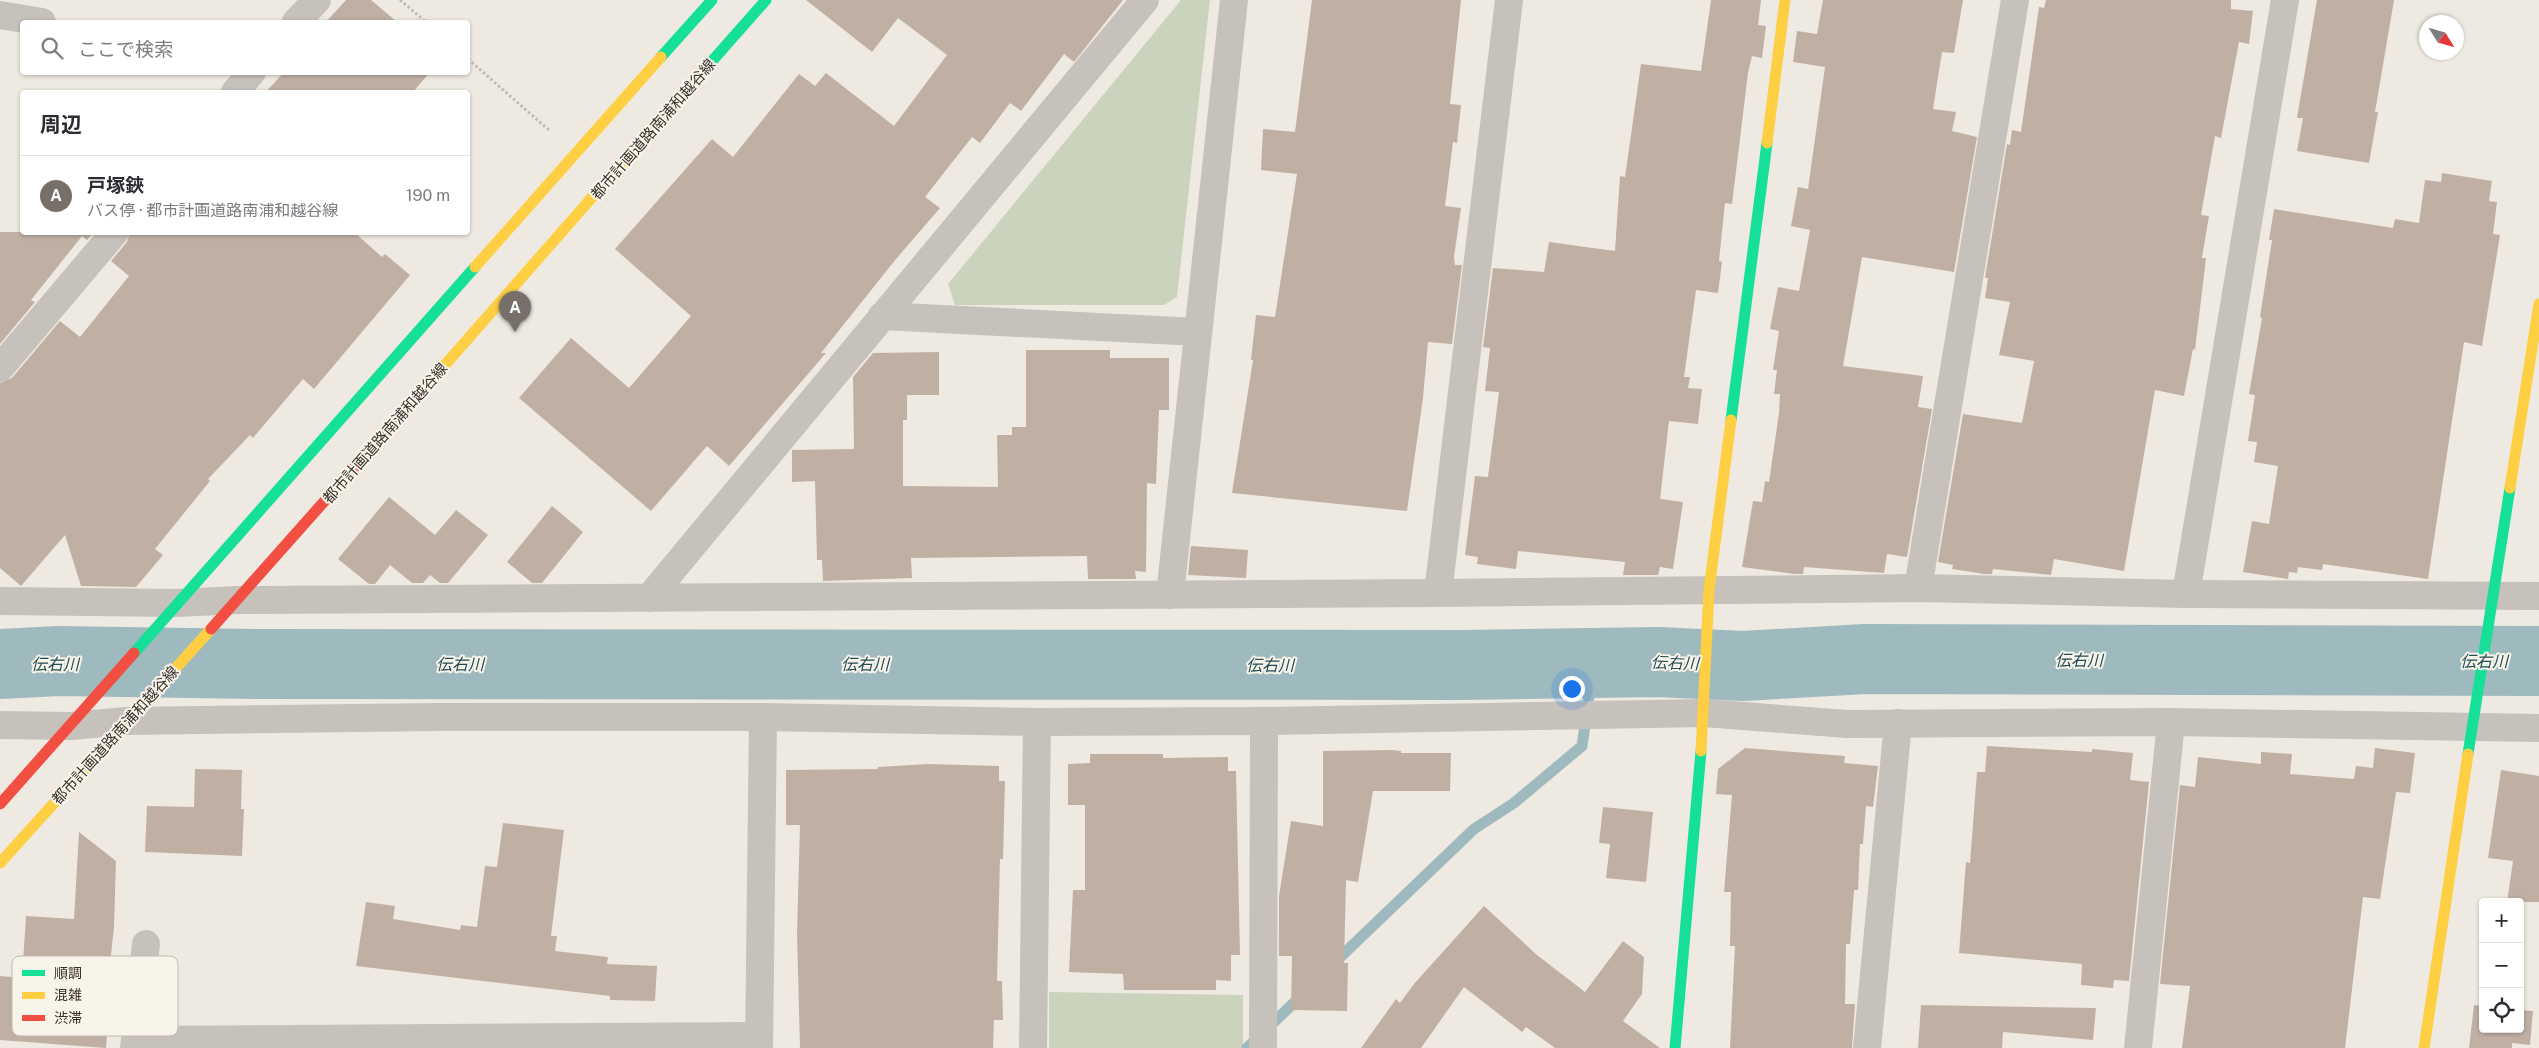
<!DOCTYPE html>
<html lang="ja">
<head>
<meta charset="utf-8">
<style>
	:root { --surface:#fff; --page:#f7f7f7; --text:#2b2b33; --muted:#7c7c81; --line:#e1e1e2; --accent:#77706a }
	body { margin:0; font-family:"Public Sans","Noto Sans JP",sans-serif; background:var(--page); color:var(--text) }
	.controls { position:absolute; right:15px; bottom:15px; display:grid; overflow:hidden; border-radius:5px; box-shadow:0 1px 4px #0004 }
	.controls button { width:45px; height:45px; display:grid; place-items:center; padding:0; border:0; border-bottom:1px solid var(--line); background:var(--surface); color:var(--text); font:25px sans-serif }
	.compass { position:absolute; left:2419px; top:15px; width:45px; height:45px; border-radius:50%; background:var(--surface); box-shadow:0 1px 4px #0004; rotate:127deg }
	.you { position:absolute; left:1571px; top:688px; width:18px; height:18px; margin:-12px; border:4px solid #fff; border-radius:50%; background:#1a73e8; box-shadow:0 0 0 8px #1a73e833 }
	.badge { display:grid; place-items:center; width:32px; height:32px; border-radius:50%; background:var(--accent); color:#fff; font-size:16px; font-weight:700 }
	.pin { position:absolute; translate:-50% -41px; filter:drop-shadow(0 1px 2px #0008) }
	.pin::after { content:''; position:absolute; top:26px; width:18px; height:15px; background:inherit; clip-path:polygon(0 0,100% 0,50% 100%) }
	.list { margin:0; padding:0; list-style:none }
	h2 { display:flex; justify-content:space-between; align-items:center; height:65px; margin:0; padding:0 20px; font-size:21px }
	h2 small { font-size:16px; font-weight:400; color:var(--muted) }
	.list li { display:grid; grid-template-columns:32px 1fr auto; gap:15px; align-items:center; box-sizing:border-box; height:80px; padding:0 20px; border-top:1px solid var(--line) }
	.list b { display:block; font-size:19px; white-space:nowrap }
	.list p { margin:0; font-size:16px; white-space:nowrap; color:var(--muted) }
	.list em { font-size:16px; font-style:normal; color:var(--muted) }
	.icon { flex:none; width:28px; height:28px; fill:none; stroke:currentColor; stroke-width:2; stroke-linecap:round; stroke-linejoin:round }
	.map { position:relative; flex:none; width:2539px; height:1048px; overflow:hidden }
	.search { position:absolute; background:var(--surface); box-shadow:0 1px 4px #0004; left:20px; top:20px; width:450px; height:55px; display:flex; align-items:center; gap:12px; box-sizing:border-box; padding:0 18px; border-radius:5px; color:var(--muted); font-size:19px }
	.panel { position:absolute; background:var(--surface); box-shadow:0 1px 4px #0004; left:20px; top:90px; width:450px; height:145px; border-radius:5px }
	.map>svg:first-child { display:block }
</style>
</head>
<body>
<div class="map">
<svg width="2539" height="1048" viewBox="0 0 2539 1048">
	<rect width="100%" height="100%" fill="#eeeae2"/>
	<!-- green -->
	<g fill="#ccd3bd">
		<polygon points="1181,0 1210,0 1177,297 1164,305 955,305 948,284"/>
		<polygon points="1049,992 1243,995 1243,1048 1049,1048"/>
	</g>
	<g fill="none" stroke-linecap="round" stroke-linejoin="round">
		<!-- stream -->
		<g stroke="#9fbabe" stroke-width="11">
			<polyline points="1333,964 1474,829 1514,803 1582,746 1594,663"/>
			<polyline points="1247,1048 1302,995"/>
		</g>
		<!-- river -->
		<polyline stroke="#9fbabe" stroke-width="70" points="0,664 58,661 262,664 1463,665 1657,662 1743,666 1865,659 2539,661"/>
	</g>
	<!-- building -->
	<g fill="#c0b0a4">
		<polygon points="346,0 371,0 397,22 326,22"/>
		<polygon points="806,0 1123,0 1074,62 1064,54 1021,111 1010,103 980,143 972,137 925,197 940,208 896,259 821,353 826,353 729,466 707,446 651,511 519,398 571,338 629,388 691,316 615,249 712,139 733,157 799,74 815,86 826,73 894,126 947,55 898,18 872,52"/>
		<polygon points="1312,0 1461,0 1450,104 1461,105 1457,143 1453,142 1445,206 1461,208 1454,257 1455,265 1462,265 1452,344 1428,342 1423,398 1407,511 1232,493 1253,360 1251,360 1256,315 1275,317 1297,174 1261,170 1263,129 1295,132"/>
		<polygon points="1711,0 1761,0 1758,25 1766,26 1762,58 1752,56 1748,73 1732,204 1725,203 1719,261 1722,262 1718,293 1696,290 1684,377 1690,377 1688,388 1702,389 1698,424 1669,421 1660,499 1683,502 1673,569 1660,567 1658,575 1623,575 1625,562 1518,551 1516,569 1477,564 1478,557 1465,555 1475,476 1488,477 1499,392 1485,391 1490,348 1483,347 1493,268 1544,272 1549,242 1615,251 1620,176 1625,177 1641,64 1701,71"/>
		<polygon points="1823,0 1963,0 1954,53 1942,52 1933,109 1956,112 1952,131 1977,137 1954,272 1862,257 1843,366 1923,376 1918,407 1932,409 1907,557 1887,554 1884,573 1804,567 1803,574 1794,574 1742,567 1753,501 1762,502 1765,481 1769,482 1779,413 1780,394 1774,394 1777,370 1773,370 1779,331 1770,329 1778,287 1799,291 1810,230 1791,226 1798,187 1808,189 1825,67 1793,62 1797,31 1817,34"/>
		<polygon points="2046,0 2231,0 2231,9 2253,11 2249,44 2239,42 2221,138 2215,136 2201,215 2209,216 2202,258 2206,258 2195,350 2193,349 2184,396 2155,390 2124,571 2054,559 2051,575 1993,569 1992,574 1984,574 1952,569 1953,565 1938,562 1963,414 2022,423 2034,361 1999,355 2010,302 1985,298 1988,278 1985,278 2007,144 2010,145 2012,130 2021,132 2039,7 2044,8"/>
		<polygon points="2317,0 2394,0 2375,112 2378,112 2369,163 2297,151 2303,118 2297,118"/>
		<polygon points="284,72 430,72 413,92 266,92"/>
		<polygon points="2442,173 2492,181 2489,201 2497,202 2493,234 2500,235 2482,346 2464,342 2428,579 2323,564 2322,570 2298,567 2297,573 2289,572 2288,579 2243,572 2252,521 2269,524 2278,466 2254,462 2257,442 2248,441 2255,395 2249,394 2262,318 2260,317 2272,240 2269,240 2274,209 2393,228 2395,219 2419,223 2425,180 2441,182"/>
		<polygon points="0,232 94,232 87,240 82,236 31,300 35,302 0,344"/>
		<polygon points="130,232 354,232 382,257 385,254 410,275 314,389 303,379 253,438 250,435 208,479 210,481 155,549 163,555 136,587 81,586 65,535 21,586 0,568 0,383 12,378 60,321 80,337 129,276 111,261 127,242"/>
		<polygon points="1026,350 1110,350 1110,358 1169,358 1169,410 1159,410 1156,484 1147,483 1146,572 1135,571 1136,579 1088,579 1087,556 911,558 912,578 823,581 822,560 817,560 815,481 792,482 792,450 854,449 853,377 873,353 939,352 939,395 907,395 907,420 903,420 903,486 998,487 997,435 1012,435 1012,427 1026,427"/>
		<polygon points="389,497 435,535 456,510 488,535 448,583 440,583 430,575 423,583 412,583 390,565 375,584 369,584 338,559"/>
		<polygon points="552,506 583,532 542,583 532,583 507,562"/>
		<polygon points="1191,546 1248,550 1246,578 1188,575"/>
		<polygon points="1987,746 2092,752 2092,749 2133,753 2130,780 2149,782 2129,981 2114,980 2113,988 2081,985 2082,964 1959,953 1966,862 1970,863 1977,772 1985,772"/>
		<polygon points="1745,748 1845,756 1844,763 1878,766 1873,807 1866,806 1863,844 1860,844 1858,890 1854,890 1850,944 1846,944 1845,1004 1855,1004 1852,1048 1730,1048 1735,946 1730,946 1731,892 1724,892 1732,795 1716,794 1718,769"/>
		<polygon points="2375,748 2415,753 2410,793 2396,792 2380,899 2363,897 2345,1048 2182,1048 2190,986 2160,984 2180,785 2195,787 2198,757 2261,764 2261,752 2292,754 2290,774 2354,779 2356,766 2373,768"/>
		<polygon points="1392,750 1401,751 1401,753 1451,753 1450,791 1373,791 1358,882 1346,880 1344,963 1348,963 1347,1011 1291,1010 1292,956 1279,956 1279,896 1291,821 1323,826 1323,751"/>
		<polygon points="1090,754 1163,754 1163,758 1228,757 1228,771 1236,771 1240,955 1231,955 1231,981 1216,980 1216,990 1124,990 1123,974 1069,972 1073,890 1085,890 1085,805 1068,805 1068,764 1090,763"/>
		<polygon points="928,764 999,766 999,781 1005,781 1003,859 1000,859 997,981 1002,981 1003,1020 994,1020 993,1048 800,1048 797,933 800,825 786,825 786,770 878,769 878,767"/>
		<polygon points="195,769 242,770 241,809 244,809 242,856 145,852 147,806 194,807"/>
		<polygon points="2501,770 2539,776 2539,902 2507,902 2513,861 2488,858"/>
		<polygon points="1603,807 1653,812 1646,882 1606,878 1610,844 1599,843"/>
		<polygon points="503,823 564,830 551,936 557,936 555,951 608,957 607,964 657,966 655,1001 610,1000 610,996 356,966 366,902 395,906 393,919 460,930 461,925 477,927 485,866 497,867"/>
		<polygon points="79,832 116,861 114,927 107,993 110,993 106,1048 0,1040 0,976 22,978 26,916 74,919"/>
		<polygon points="1484,906 1537,955 1585,992 1623,941 1644,957 1642,994 1623,1021 1660,1048 1555,1048 1526,1027 1522,1032 1464,987 1421,1048 1361,1048 1396,999 1400,1003 1414,984"/>
		<polygon points="1921,1005 2096,1008 2093,1040 2003,1032 2002,1048 1918,1048"/>
		<polygon points="2474,1005 2483,1006 2483,1029 2520,1029 2520,1010 2533,1011 2530,1045 2512,1043 2512,1048 2469,1048"/>
	</g>
	<g fill="none" stroke-linecap="round" stroke-linejoin="round">
		<!-- path -->
		<g stroke="#bfbab3" stroke-width="3" stroke-dasharray="2.5 2.5" stroke-linecap="butt">
			<polyline points="400,0 426,22"/>
			<polyline points="468,59 550,131"/>
		</g>
		<!-- street -->
		<g stroke="#c6c1bb" stroke-width="28">
			<polyline points="0,15 42,22"/>
			<polyline points="296,22 317,0"/>
			<polyline points="235,92 252,72"/>
			<polyline points="882,316 1198,332"/>
			<polyline points="0,368 115,232"/>
			<polyline points="1918,588 2015,0"/>
			<polyline points="1438,593 1509,0"/>
			<polyline points="2186,594 2285,0"/>
			<polyline points="1170,595 1234,0"/>
			<polyline points="649,598 1145,0"/>
			<polyline points="0,601 177,603 238,600 1438,593 1918,588 2186,594 2539,596"/>
			<polyline points="0,725 71,726 126,721 439,717 763,717 1037,722 1264,721 1704,713 1847,724 2171,722 2539,728"/>
			<polyline points="136,1040 759,1036"/>
			<polyline points="134,1048 146,944"/>
			<polyline points="759,1048 763,717"/>
			<polyline points="1033,1048 1037,722"/>
			<polyline points="1263,1048 1264,721"/>
			<polyline points="1867,1048 1898,723"/>
			<polyline points="2138,1048 2171,722"/>
		</g>
		<!-- fast -->
		<g stroke="#16e098" stroke-width="11">
			<polyline points="661,57 712,0"/>
			<polyline points="675,103 766,0"/>
			<polyline points="1731,420 1767,143"/>
			<polyline points="134,653 475,267"/>
			<polyline points="2468,754 2510,488"/>
			<polyline points="1675,1048 1701,751"/>
		</g>
		<!-- slow -->
		<g stroke="#ffcf43" stroke-width="11">
			<polyline points="1767,143 1785,0"/>
			<polyline points="475,267 661,57"/>
			<polyline points="408,407 675,103"/>
			<polyline points="2510,488 2539,304"/>
			<polyline points="1701,751 1709,590 1731,420"/>
			<polyline points="0,863 211,629"/>
			<polyline points="2424,1048 2468,754"/>
		</g>
		<!-- jam -->
		<g stroke="#f24e42" stroke-width="11">
			<polyline points="211,629 408,407"/>
			<polyline points="0,804 134,653"/>
		</g>
	</g>
	<g text-anchor="middle" dominant-baseline="central" stroke-width="4" stroke-linejoin="round" paint-order="stroke">
		<!-- street labels -->
		<g font-size="15" fill="#372f29" stroke="#f9f4ea">
			<text transform="translate(653 129) rotate(-49)">都市計画道路南浦和越谷線</text>
			<text transform="translate(385 433) rotate(-49)">都市計画道路南浦和越谷線</text>
			<text transform="translate(115 735) rotate(-48)">都市計画道路南浦和越谷線</text>
		</g>
		<!-- water labels -->
		<g font-size="16" font-style="italic" fill="#204c57" stroke="#f9f4ea">
			<text x="2079" y="660">伝右川</text>
			<text x="2484" y="661">伝右川</text>
			<text transform="translate(1675 663) rotate(2)">伝右川</text>
			<text x="55" y="664">伝右川</text>
			<text x="460" y="664">伝右川</text>
			<text x="865" y="664">伝右川</text>
			<text x="1270" y="665">伝右川</text>
		</g>
	</g>
	<!-- legend -->
	<rect x="12" y="956" width="166" height="80" rx="8" fill="#f9f4ea" stroke="#bfb9b0" stroke-width="1"/>
	<rect x="22" y="970" width="23" height="6" fill="#16e098"/>
	<rect x="22" y="992" width="23" height="7" fill="#ffcf43"/>
	<rect x="22" y="1015" width="23" height="6" fill="#f24e42"/>
	<g font-size="14" fill="#372f29">
		<text x="54" y="978">順調</text>
		<text x="54" y="1000">混雑</text>
		<text x="54" y="1023">渋滞</text>
	</g>
</svg>
<div class="controls">
<button>+</button>
<button>−</button>
<button><svg class="icon" aria-label="locate" viewBox="0 0 24 24"><circle cx="12" cy="12" r="6"/><path d="M12 2v4M12 18v4M2 12h4M18 12h4"/></svg></button>
</div>
<svg class="compass" viewBox="-18 -18 36 36"><path d="M0-13l5 13h-10z" fill="#e53935"/><path d="M0 13l5-13h-10z" fill="#7c7c81"/></svg>
<div class="you"></div>
<div class="pin badge" style="left:515px;top:332px">A</div>
<div class="search"><svg class="icon" aria-label="search" viewBox="0 0 24 24"><circle cx="10" cy="10" r="6"/><path d="M15 15l6 6"/></svg>ここで検索</div>
<section class="panel">
<h2>周辺<small></small></h2>
<ul class="list">
<li><span class="badge">A</span><div><b>戸塚鋏</b><p>バス停 · 都市計画道路南浦和越谷線</p></div><em>190 m</em></li>
</ul>
</section>
</div>
</body>
</html>
